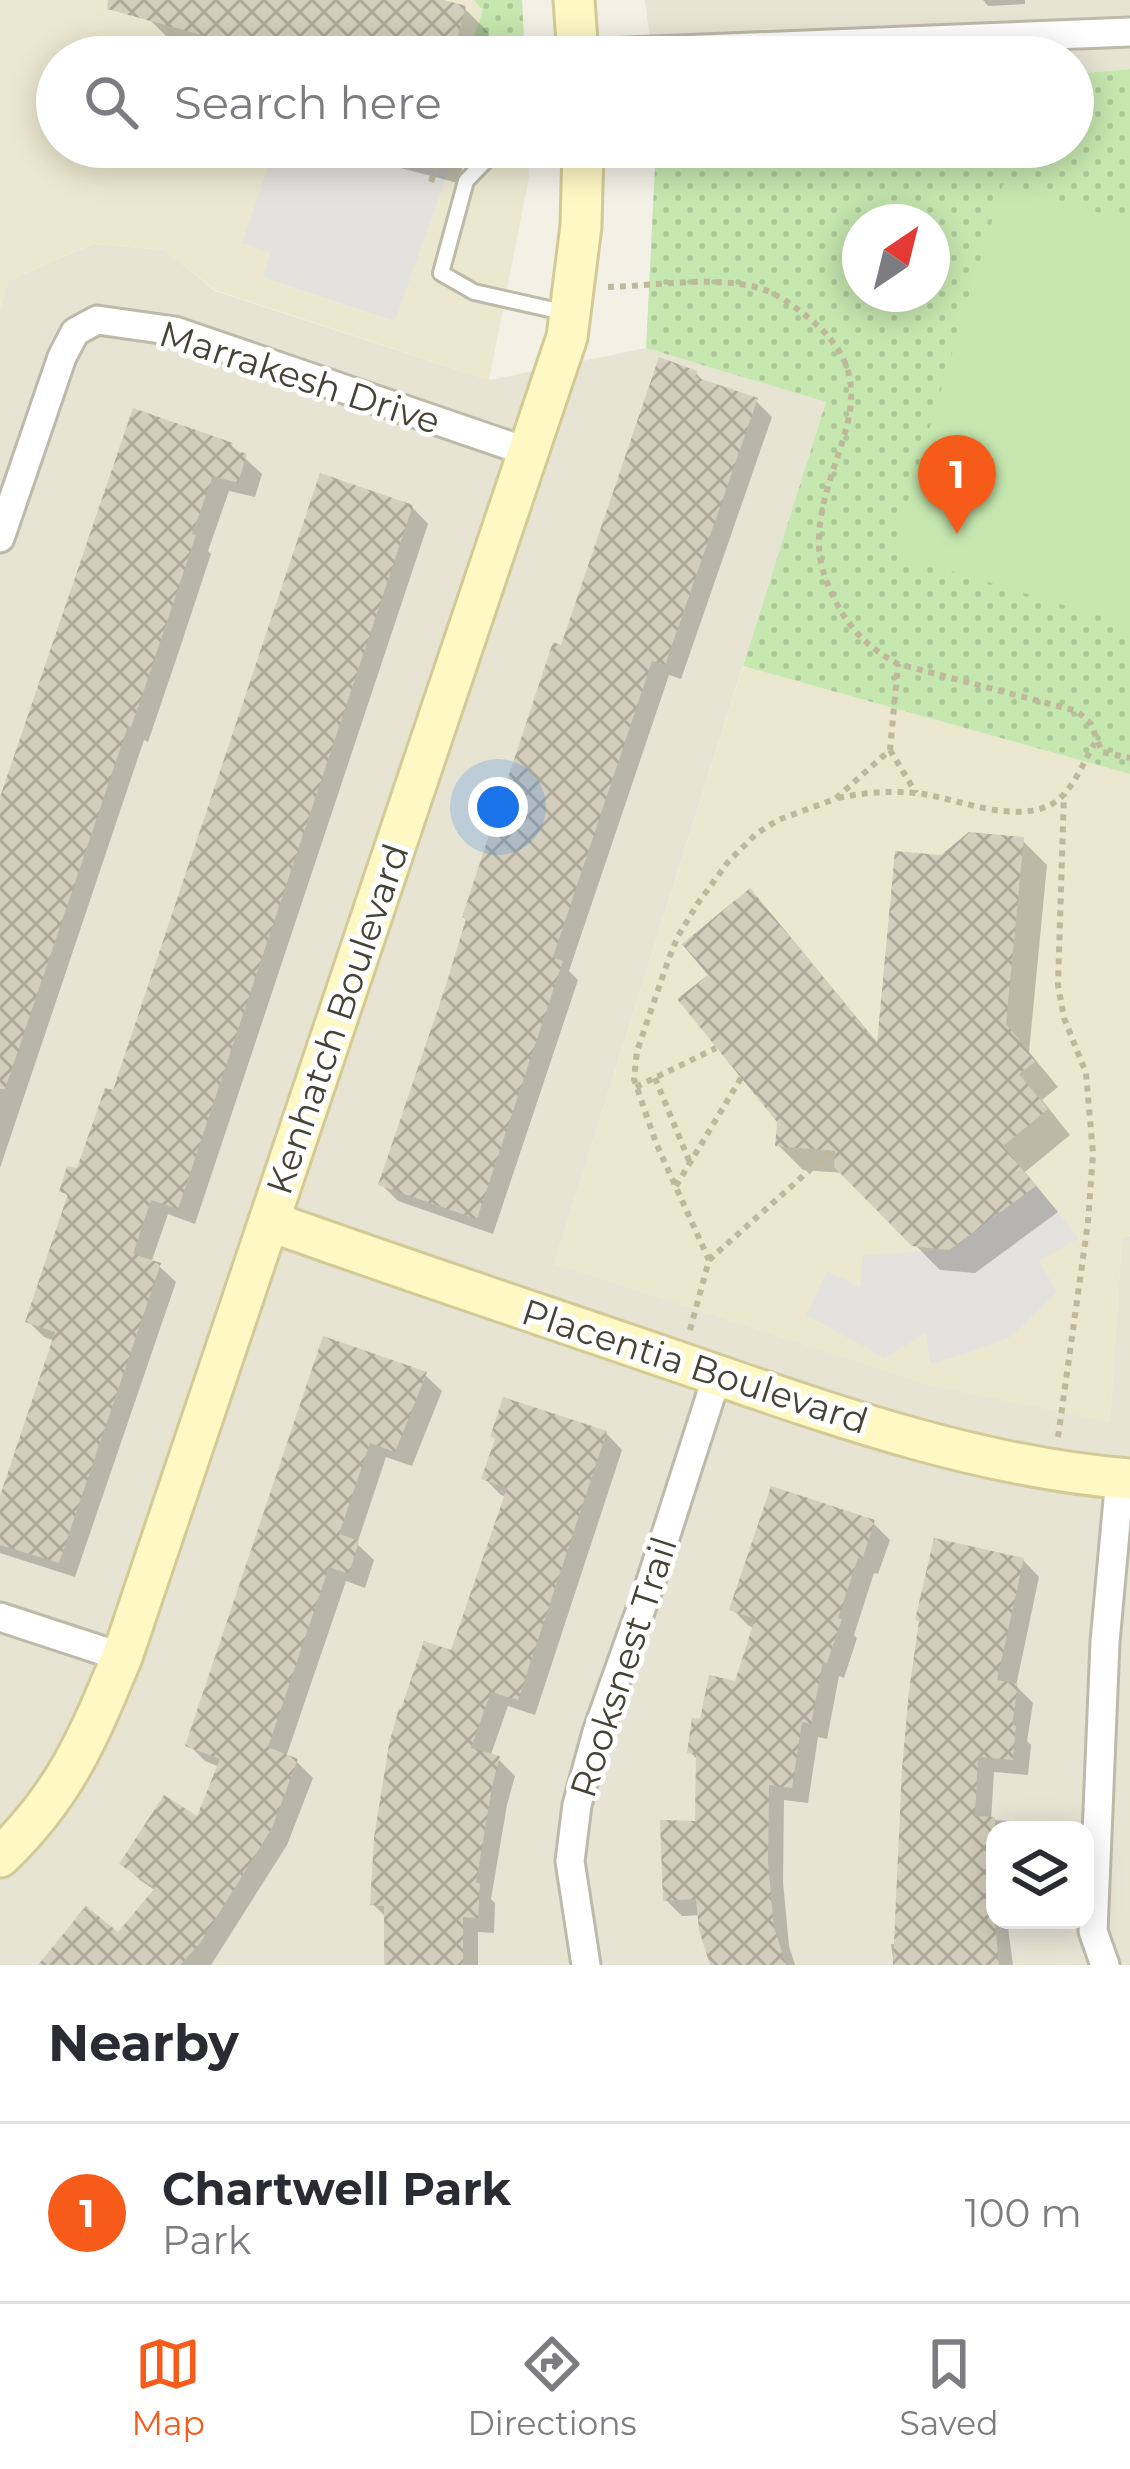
<!DOCTYPE html>
<html lang="en">
<head>
<meta charset="utf-8">
<style>
	:root { --surface:#fff; --page:#f7f7f7; --text:#2b2b33; --muted:#7c7c81; --line:#e1e1e2; --accent:#f65b1a }
	body { margin:0; font-family:Montserrat,sans-serif; background:var(--page); color:var(--text) }
	.controls { position:absolute; right:36px; bottom:36px; display:grid; overflow:hidden; border-radius:24px; box-shadow:0 6px 30px #0003 }
	.controls button { width:108px; height:108px; display:grid; place-items:center; padding:0; border:0; border-bottom:3px solid var(--line); background:var(--surface); color:var(--text); font:60px sans-serif }
	.compass { position:absolute; left:842px; top:204px; width:108px; height:108px; border-radius:50%; background:var(--surface); box-shadow:0 6px 30px #0003; rotate:35deg }
	.you { position:absolute; left:498px; top:807px; width:42px; height:42px; margin:-30px; border:9px solid #fff; border-radius:50%; background:#1a73e8; box-shadow:0 0 0 18px #1a73e833 }
	.badge { display:grid; place-items:center; width:78px; height:78px; border-radius:50%; background:var(--accent); color:#fff; font-size:39px; font-weight:700 }
	.pin { position:absolute; translate:-50% -99px; filter:drop-shadow(0 3px 6px #0008) }
	.pin::after { content:''; position:absolute; top:63px; width:42px; height:36px; background:inherit; clip-path:polygon(0 0,100% 0,50% 100%) }
	.list { margin:0; padding:0; list-style:none }
	h2 { display:flex; justify-content:space-between; align-items:center; height:156px; margin:0; padding:0 48px; font-size:51px }
	h2 small { font-size:39px; font-weight:400; color:var(--muted) }
	.list li { display:grid; grid-template-columns:78px 1fr auto; gap:36px; align-items:center; box-sizing:border-box; height:180px; padding:0 48px; border-top:3px solid var(--line) }
	.list b { display:block; font-size:45px; white-space:nowrap }
	.list p { margin:0; font-size:39px; white-space:nowrap; color:var(--muted) }
	.list em { font-size:39px; font-style:normal; color:var(--muted) }
	.icon { flex:none; width:66px; height:66px; fill:none; stroke:currentColor; stroke-width:2; stroke-linecap:round; stroke-linejoin:round }
	.map { position:relative; flex:none; width:1130px; height:1965px; overflow:hidden }
	.search { position:absolute; background:var(--surface); box-shadow:0 6px 30px #0003; left:36px; right:36px; top:36px; height:132px; display:flex; align-items:center; gap:30px; box-sizing:border-box; padding:0 42px; border-radius:66px; color:var(--muted); font-size:45px }
	.sheet { height:336px; background:var(--surface) }
	nav { display:flex; justify-content:space-around; align-items:center; box-sizing:border-box; height:168px; border-top:3px solid var(--line); background:var(--surface); font-size:33px; color:var(--muted) }
	nav a { display:grid; justify-items:center; gap:6px }
	nav .on { color:var(--accent) }
	.map>svg:first-child { display:block }
</style>
</head>
<body>
<div class="map">
<svg width="1130" height="1965" viewBox="0 0 1130 1965">
	<defs>
		<pattern id="park-dots" width="8" height="8" patternUnits="userSpaceOnUse" patternTransform="scale(3)"><rect width="8" height="8" fill="#c6e7af"/><path d="M2 2h.1M6 6h.1" fill="none" stroke="#abc797" stroke-width="1.8" stroke-linecap="round"/></pattern>
		<pattern id="building-cross-hatch" width="8" height="8" patternUnits="userSpaceOnUse" patternTransform="scale(3)"><rect width="8" height="8" fill="#d4cebc"/><path d="M0 0l8 8M0 8l8-8" fill="none" stroke="#aea99a"/></pattern>
	</defs>
	<rect width="100%" height="100%" fill="#f3f1e6"/>
	<!-- residential -->
	<g fill="#e7e4d4" fill-rule="evenodd">
		<polygon points="645,0 1130,0 1130,69 1073,74 1073,57 652,57"/>
		<path d="M 93,244 L 165,250 L 215,291 L 489,380 L 646,348 L 826,402 L 554,1264 L 1110,1421 L 1122,1237 L 1130,1236 L 1130,1965 L 0,1965 L 0,310 L 8,281 ZM 995,1830 L 1085,1830 L 1085,1920 L 995,1920 Z"/>
	</g>
	<!-- education -->
	<g fill="#ece8d0">
		<polygon points="0,0 522,0 525,57 57,57 57,147 528,147 529,178 489,380 215,290 165,250 92,244 8,281 0,310"/>
		<polygon points="743,666 1130,774 1130,1235 1122,1238 1110,1422 932,1386 554,1264"/>
	</g>
	<!-- park -->
	<g fill="url(#park-dots)" fill-rule="evenodd">
		<polygon points="474,0 522,0 525,57 468,55 483,10"/>
		<path d="M 1130,69 L 1130,774 L 743,666 L 826,402 L 646,348 L 656,147 L 1073,147 L 1073,74 ZM 860,222 L 932,222 L 932,294 L 860,294 Z"/>
	</g>
	<!-- garden -->
	<polygon fill="#c6e7af" points="1003,184 1130,222 1130,625 892,553"/>
	<!-- parking -->
	<g fill="#e4e2de">
		<polygon points="275,147 402,147 450,166 395,321 263,277 270,253 242,243"/>
		<polygon points="1036,1186 1079,1238 1039,1261 1057,1292 1010,1337 971,1352 930,1364 926,1333 885,1358 806,1315 827,1271 860,1287 863,1255 949,1250"/>
	</g>
	<!-- shadow -->
	<g fill="#0003">
		<polygon points="136,0 433,0 465,9 489,33 483,57 223,57 173,43 149,19"/>
		<polygon points="983,0 1025,0 1025,4 988,6"/>
		<polygon points="289,147 468,147 458,183 385,164 384,168 351,159 349,164"/>
		<polygon points="696,373 706,384 756,401 772,417 681,679 669,675 569,971 578,980 493,1234 398,1201 381,1184 563,649"/>
		<polygon points="231,445 262,474 255,497 229,491 208,551 211,554 179,651 148,742 144,740 0,1168 0,808"/>
		<polygon points="412,507 428,524 195,1224 168,1214 151,1263 159,1266 176,1282 75,1577 0,1553 0,1497 55,1341 44,1337 28,1321 70,1198 62,1191 79,1172"/>
		<polygon points="1022,840 1047,865 1029,1052 1058,1087 1042,1100 1070,1135 1025,1172 1058,1212 975,1273 940,1270 844,1173 803,1170 778,1145 780,1121 712,975 750,892 774,917 880,1046 942,858"/>
		<polygon points="325,1340 425,1375 442,1391 412,1466 386,1457 357,1544 374,1560 365,1588 346,1581 286,1757 296,1761 313,1778 287,1845 211,1965 41,1965 119,1936 156,1891 140,1880 123,1864 199,1821 220,1767 205,1761 189,1745"/>
		<polygon points="606,1433 622,1450 535,1715 508,1706 490,1757 498,1759 515,1776 507,1805 491,1899 495,1903 494,1933 478,1932 478,1965 387,1965 387,1918 373,1904 453,1654 507,1497 501,1495 484,1478"/>
		<polygon points="873,1523 890,1540 878,1574 874,1573 854,1635 857,1638 844,1678 839,1676 827,1739 818,1737 808,1803 784,1800 783,1882 789,1946 795,1965 713,1965 700,1915 682,1916 666,1900 698,1824 699,1761 690,1752 702,1722 737,1684 755,1628 749,1626 732,1609"/>
		<polygon points="1023,1560 1039,1577 1016,1686 1033,1703 1027,1741 1031,1745 1028,1775 994,1772 991,1820 1009,1821 1018,1830 995,1830 995,1920 1007,1920 1013,1965 894,1965 891,1944 897,1944"/>
	</g>
	<!-- building -->
	<g fill="url(#building-cross-hatch)">
		<polygon points="108,0 444,0 466,6 452,57 238,57 241,46 107,9"/>
		<polygon points="659,357 697,371 695,377 758,398 665,665 652,661 553,957 563,961 477,1219 378,1185 445,988 466,919 462,917 553,642 561,645"/>
		<polygon points="133,408 233,443 231,449 247,454 238,483 213,476 192,534 196,535 143,693 131,727 128,726 5,1089 0,1089 0,797"/>
		<polygon points="320,473 413,505 178,1209 151,1200 133,1254 161,1263 59,1563 0,1545 0,1496 55,1332 25,1322 68,1194 59,1192 67,1166 77,1168 105,1088 113,1090"/>
		<polygon points="969,832 1024,837 1006,1024 1036,1061 1019,1074 1048,1109 1003,1146 1036,1186 949,1250 912,1246 834,1167 835,1151 775,1146 777,1122 677,999 708,975 682,944 750,888 877,1043 895,851 941,855"/>
		<polygon points="323,1336 427,1372 395,1452 370,1443 339,1534 359,1541 349,1574 329,1567 268,1747 298,1759 272,1828 201,1942 180,1965 38,1965 86,1906 118,1932 155,1888 119,1864 164,1795 197,1816 220,1759 185,1746"/>
		<polygon points="503,1397 607,1431 518,1700 491,1692 471,1748 500,1756 492,1787 476,1883 480,1883 478,1918 463,1917 463,1965 384,1965 384,1906 370,1905 374,1838 389,1744 399,1708 401,1709 424,1641 451,1650 507,1488 481,1479 495,1439 490,1437"/>
		<polygon points="771,1486 875,1520 862,1560 858,1558 838,1618 842,1619 827,1663 823,1662 811,1724 802,1722 792,1788 769,1785 768,1863 774,1927 786,1965 710,1965 699,1930 696,1899 663,1901 660,1820 695,1821 696,1754 687,1753 692,1718 700,1719 709,1675 735,1681 755,1619 729,1610"/>
		<polygon points="934,1538 1024,1558 997,1680 1018,1684 1012,1725 1016,1726 1013,1760 978,1757 975,1816 995,1817 995,1924 999,1965 893,1965 902,1769 909,1691 919,1621 915,1620"/>
	</g>
	<g fill="none" stroke-linecap="round" stroke-linejoin="round">
		<defs>
			<polyline id="lane" points="520,147 490,156 466,181 441,273 474,292 567,313"/>
			<g id="street">
				<polyline points="578,54 1130,32"/>
				<polyline points="0,538 62,357 75,332 97,320 175,331 528,452"/>
				<polyline points="0,1617 122,1657"/>
				<polyline points="586,1965 570,1861 577,1805 597,1732 651,1581 717,1376"/>
				<polyline points="1105,1965 1093,1931 1105,1642 1120,1478"/>
			</g>
			<g id="secondary">
				<polyline points="574,0 578,57"/>
				<path d="M 269,1221 C 403,1269 539,1314 673,1360 C 822,1411 973,1467 1130,1479"/>
				<path d="M 0,1857 C 65,1795 88,1738 122,1657 L 567,337 L 581,226 L 583,147"/>
			</g>
		</defs>
		<!-- lane casing -->
		<use href="#lane" stroke="#bebaa9" stroke-width="20"/>
		<!-- street casing -->
		<use href="#street" stroke="#bebaa9" stroke-width="33"/>
		<!-- secondary casing -->
		<use href="#secondary" stroke="#d2cb97" stroke-width="45"/>
		<!-- path -->
		<g stroke="#c0b89a" stroke-width="6" stroke-dasharray="6 6" stroke-linecap="butt">
			<polyline points="431,182 443,147"/>
			<path d="M 608,287 C 653,286 701,277 746,285 C 772,289 790,303 810,319 C 896,389 821,454 819,538 C 818,561 825,580 835,600 C 849,629 870,649 898,664 L 1077,711 L 1091,724 L 1102,752 L 1130,758"/>
			<polyline points="890,750 916,793"/>
			<path d="M 838,798 C 867,792 894,790 923,794 C 961,800 1015,824 1052,804 C 1073,792 1083,762 1095,743"/>
			<polyline points="655,1078 690,1163"/>
			<polyline points="636,1087 716,1048"/>
			<polyline points="676,1186 741,1078"/>
			<polyline points="709,1260 831,1151"/>
			<polyline points="690,1330 709,1260 656,1143 634,1079 637,1051 669,958 678,936 698,903 728,862 756,834 778,820 835,799 890,750 898,664"/>
			<polyline points="1058,1437 1088,1222 1093,1154 1086,1073 1064,1018 1058,985 1064,794"/>
		</g>
		<!-- lane -->
		<use href="#lane" stroke="#fff" stroke-width="14"/>
		<!-- street -->
		<use href="#street" stroke="#fff" stroke-width="27"/>
		<!-- secondary -->
		<use href="#secondary" stroke="#fef8c5" stroke-width="39"/>
	</g>
	<g text-anchor="middle" dominant-baseline="central" stroke-width="10" stroke-linejoin="round" paint-order="stroke">
		<!-- street labels -->
		<g font-size="36" fill="#454236" stroke="#fff">
			<text transform="translate(300 377) rotate(18)">Marrakesh Drive</text>
			<text transform="translate(337 1019) rotate(-71)">Kenhatch Boulevard</text>
			<text transform="translate(695 1366) rotate(18)">Placentia Boulevard</text>
			<text transform="translate(623 1667) rotate(-72)">Rooksnest Trail</text>
		</g>
	</g>
</svg>
<div class="controls">
<button><svg class="icon" aria-label="layers" viewBox="0 0 24 24"><path d="M12 4l9 5-9 5-9-5zM3 14l9 5 9-5"/></svg></button>
</div>
<svg class="compass" viewBox="-18 -18 36 36"><path d="M0-13l5 13h-10z" fill="#e53935"/><path d="M0 13l5-13h-10z" fill="#7c7c81"/></svg>
<div class="you"></div>
<div class="pin badge" style="left:957px;top:534px">1</div>
<div class="search"><svg class="icon" aria-label="search" viewBox="0 0 24 24"><circle cx="10" cy="10" r="6"/><path d="M15 15l6 6"/></svg>Search here</div>
</div>
<section class="sheet">
<h2>Nearby<small></small></h2>
<ul class="list">
<li><span class="badge">1</span><div><b>Chartwell Park</b><p>Park</p></div><em>100 m</em></li>
</ul>
</section>
<nav>
<a class="on"><svg class="icon" aria-label="map" viewBox="0 0 24 24"><path d="M3 6l6-2 6 2 6-2v14l-6 2-6-2-6 2zM9 4v14M15 6v14"/></svg>Map</a>
<a><svg class="icon" aria-label="directions" viewBox="0 0 24 24"><path d="M12 3l9 9-9 9-9-9zM9 14v-3h6M13 9l2 2-2 2"/></svg>Directions</a>
<a><svg class="icon" aria-label="saved" viewBox="0 0 24 24"><path d="M7 4h10v16l-5-4-5 4z"/></svg>Saved</a>
</nav>
</body>
</html>
